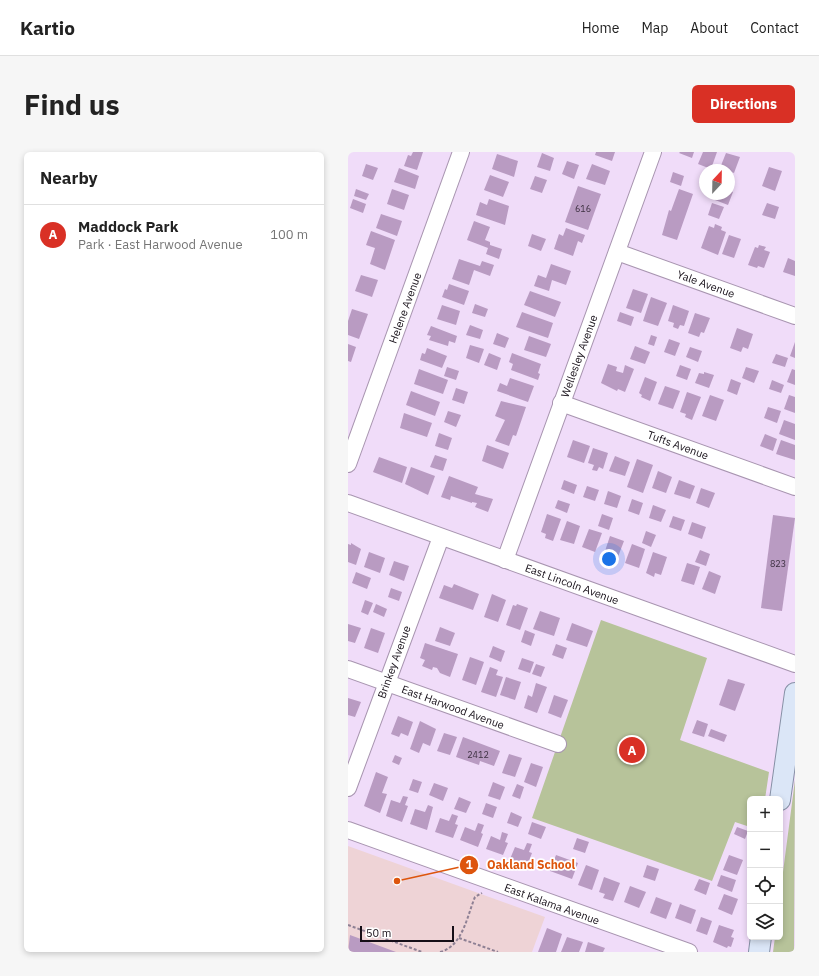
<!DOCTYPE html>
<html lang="en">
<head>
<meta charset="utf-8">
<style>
	:root { --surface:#fff; --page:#f6f6f6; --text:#222; --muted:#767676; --line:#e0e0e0; --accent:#d93025 }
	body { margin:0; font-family:"IBM Plex Sans",sans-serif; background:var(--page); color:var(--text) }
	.controls { position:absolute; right:12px; bottom:12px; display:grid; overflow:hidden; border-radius:6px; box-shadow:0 2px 6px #0003 }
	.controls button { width:36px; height:36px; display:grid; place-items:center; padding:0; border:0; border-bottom:1px solid var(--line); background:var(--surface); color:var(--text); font:20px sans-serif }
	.compass { position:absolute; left:351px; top:12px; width:36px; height:36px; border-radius:50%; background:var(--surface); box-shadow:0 2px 6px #0003; rotate:22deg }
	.scale { position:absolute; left:12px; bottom:10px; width:94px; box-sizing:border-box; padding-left:4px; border:2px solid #150e17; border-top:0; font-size:11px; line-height:14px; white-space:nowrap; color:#150e17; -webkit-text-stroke:3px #fff; paint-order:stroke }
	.you { position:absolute; left:261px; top:407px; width:14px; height:14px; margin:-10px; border:3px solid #fff; border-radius:50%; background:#1a73e8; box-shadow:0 0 0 6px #1a73e833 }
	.badge { display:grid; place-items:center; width:26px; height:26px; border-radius:50%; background:var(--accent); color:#fff; font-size:13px; font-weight:700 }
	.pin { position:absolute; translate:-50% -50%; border:2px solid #fff; box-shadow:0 1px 4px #0006 }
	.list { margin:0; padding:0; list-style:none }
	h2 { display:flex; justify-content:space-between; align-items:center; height:52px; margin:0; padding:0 16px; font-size:17px }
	h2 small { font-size:13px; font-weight:400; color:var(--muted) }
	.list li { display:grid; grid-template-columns:26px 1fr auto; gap:12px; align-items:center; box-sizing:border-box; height:60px; padding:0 16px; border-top:1px solid var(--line) }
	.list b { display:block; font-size:15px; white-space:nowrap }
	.list p { margin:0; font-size:13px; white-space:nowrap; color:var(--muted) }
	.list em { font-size:13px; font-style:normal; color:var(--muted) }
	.icon { flex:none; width:22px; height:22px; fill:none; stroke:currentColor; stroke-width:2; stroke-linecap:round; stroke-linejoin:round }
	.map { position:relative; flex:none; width:447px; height:800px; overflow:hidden; border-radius:6px }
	header { display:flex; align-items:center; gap:24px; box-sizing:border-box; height:56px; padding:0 20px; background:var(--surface); border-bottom:1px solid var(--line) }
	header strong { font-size:19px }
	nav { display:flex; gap:22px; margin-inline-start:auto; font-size:14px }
	.intro { display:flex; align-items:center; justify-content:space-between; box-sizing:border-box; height:96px; padding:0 24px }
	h1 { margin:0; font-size:28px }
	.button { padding:10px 18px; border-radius:6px; background:var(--accent); color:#fff; font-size:14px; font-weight:700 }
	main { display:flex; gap:24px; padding:0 24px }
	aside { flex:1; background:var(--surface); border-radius:6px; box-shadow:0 2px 6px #0003 }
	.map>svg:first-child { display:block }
</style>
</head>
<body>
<header>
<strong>Kartio</strong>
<nav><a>Home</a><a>Map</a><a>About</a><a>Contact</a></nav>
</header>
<div class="intro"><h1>Find us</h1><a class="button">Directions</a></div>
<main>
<aside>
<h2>Nearby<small></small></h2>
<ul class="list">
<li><span class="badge">A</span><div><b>Maddock Park</b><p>Park · East Harwood Avenue</p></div><em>100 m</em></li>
</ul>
</aside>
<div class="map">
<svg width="447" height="800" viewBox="0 0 447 800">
	<rect width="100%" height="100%" fill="#f0dcf9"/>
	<!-- education -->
	<polygon fill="#eed3d6" points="0,694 197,765 184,800 0,800"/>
	<!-- green -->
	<g fill="#b7c39a">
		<polygon points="253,468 359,506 332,588 421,620 417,647 402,647 402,675 387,670 364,729 184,666"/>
		<polygon points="447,628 446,800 425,800 427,785 432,785 432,743"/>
	</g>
	<!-- building -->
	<g fill="#b99bc2">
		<polygon points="65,0 75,0 69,18 56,14 60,3 63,4"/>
		<polygon points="248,0 267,0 264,9 247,3"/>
		<polygon points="332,0 346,0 344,6 331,1"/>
		<polygon points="355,0 369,0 363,17 350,12"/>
		<polygon points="194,1 206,6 202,19 189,15"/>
		<polygon points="378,1 392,5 386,21 372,16"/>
		<polygon points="149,2 170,9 166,25 144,17"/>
		<polygon points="219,9 231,13 226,27 214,22"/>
		<polygon points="18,12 30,16 25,28 14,24"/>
		<polygon points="244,12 262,19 257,33 238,27"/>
		<polygon points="421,15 434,19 427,39 414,34"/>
		<polygon points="51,16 71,24 67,37 46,30"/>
		<polygon points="325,20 336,24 333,34 322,30"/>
		<polygon points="142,23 161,30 155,45 136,38"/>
		<polygon points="187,24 199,28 194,41 182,37"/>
		<polygon points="230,34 253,42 240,78 217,70"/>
		<polygon points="8,37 21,42 18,48 6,44"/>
		<polygon points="44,37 61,43 56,58 39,52"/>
		<polygon points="331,37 345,42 329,88 314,83 321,58 323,59"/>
		<polygon points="381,38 385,40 380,53 367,48 370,42 381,42"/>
		<polygon points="5,47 18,52 15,61 2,56"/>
		<polygon points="141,47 161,54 157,73 128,63 132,50 139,53"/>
		<polygon points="364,51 376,55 371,67 360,63"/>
		<polygon points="419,51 431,55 427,67 414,63"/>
		<polygon points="33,62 54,69 49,84 28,76"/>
		<polygon points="126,69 142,75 137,88 142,90 142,93 154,97 151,107 138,102 140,96 119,88"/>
		<polygon points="367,72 374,75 373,78 378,80 370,103 353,96 361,74 366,76"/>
		<polygon points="218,76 237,83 234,91 230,89 225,104 206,97 211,82 215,84"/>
		<polygon points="23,79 47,88 37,118 22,112 27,96 18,93"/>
		<polygon points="184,82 198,87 193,99 180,94"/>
		<polygon points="381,83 393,87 386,106 374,102"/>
		<polygon points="411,93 418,95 416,98 422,100 416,116 410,114 409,116 400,113 407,95 410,96"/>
		<polygon points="440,106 447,109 447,124 435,120"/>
		<polygon points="111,107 132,114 134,109 146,113 142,124 126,118 121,133 104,127"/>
		<polygon points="203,112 223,119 218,133 204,128 201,139 186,134 190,123 198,126"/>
		<polygon points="13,123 30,128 24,145 7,139"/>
		<polygon points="101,132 121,139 116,153 94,145 97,137 99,138"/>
		<polygon points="285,137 300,142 293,161 278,156"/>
		<polygon points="182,139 213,150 207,165 176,153"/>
		<polygon points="303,145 319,151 310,174 295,169"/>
		<polygon points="127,152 140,157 137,165 124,161"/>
		<polygon points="94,153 112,159 108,173 89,167"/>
		<polygon points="325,153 341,159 336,174 332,173 330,177 325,175 326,171 320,169"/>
		<polygon points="4,157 20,162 11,187 0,183 0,169"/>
		<polygon points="174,160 205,171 200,186 168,175"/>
		<polygon points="272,160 286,165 283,174 269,169"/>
		<polygon points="347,161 362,166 356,181 353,180 351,185 340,181"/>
		<polygon points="122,173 135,178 132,187 118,183"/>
		<polygon points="83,174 109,184 107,191 101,189 100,194 81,188 83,184 79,183"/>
		<polygon points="389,176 405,182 400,197 395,195 393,200 382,196"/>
		<polygon points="149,181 161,186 157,196 145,192"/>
		<polygon points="303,183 309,185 306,194 300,192"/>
		<polygon points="181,184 203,192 198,205 176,198"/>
		<polygon points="321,187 332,191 327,204 316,200"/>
		<polygon points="447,190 447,206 442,204"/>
		<polygon points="0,192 8,195 3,210 0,209"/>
		<polygon points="122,193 136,197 131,211 118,206"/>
		<polygon points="287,194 302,200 297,212 282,207"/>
		<polygon points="342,195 354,199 350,210 338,205"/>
		<polygon points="79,196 99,204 94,216 72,208 74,201 77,202"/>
		<polygon points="141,201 153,206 149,218 136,213"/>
		<polygon points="164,201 193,212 190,221 192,222 190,228 163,218 165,212 161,210"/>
		<polygon points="428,202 440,206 437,215 424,211"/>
		<polygon points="260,212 269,215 268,219 275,221 277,213 286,217 277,240 270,237 269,239 253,231"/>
		<polygon points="332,213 343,217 339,228 328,224"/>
		<polygon points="99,215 111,219 108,228 96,224"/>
		<polygon points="398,215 411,219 406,231 394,226"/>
		<polygon points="71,217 100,228 95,242 66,232"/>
		<polygon points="444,217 447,218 447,233 439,230"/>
		<polygon points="356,220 366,223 361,236 347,231 351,221 356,222"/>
		<polygon points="297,225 309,230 302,249 293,245 294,243 291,241"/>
		<polygon points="162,226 186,234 180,250 149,239 152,231 159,234"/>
		<polygon points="383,227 393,231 389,243 379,239"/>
		<polygon points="424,228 436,233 433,241 421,237"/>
		<polygon points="317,234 332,239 325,257 310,252"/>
		<polygon points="108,236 120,240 116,252 104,248"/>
		<polygon points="63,239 92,250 87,264 58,253"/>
		<polygon points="339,240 353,245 344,268 337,265 338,262 332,260"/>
		<polygon points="362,243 376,248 368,269 354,264"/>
		<polygon points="441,243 447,245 447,261 436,257"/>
		<polygon points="153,249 178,255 168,284 165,283 161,294 147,289 157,268 147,264"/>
		<polygon points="420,255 433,259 429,271 416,266"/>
		<polygon points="100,259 113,263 108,275 96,270"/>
		<polygon points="56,261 84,271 79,285 52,276"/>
		<polygon points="436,268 447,272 447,288 431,282"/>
		<polygon points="91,281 104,286 100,298 87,294"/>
		<polygon points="417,282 429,287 425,299 412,294"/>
		<polygon points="225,288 242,294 236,311 219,305"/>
		<polygon points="433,288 447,293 447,308 428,302"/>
		<polygon points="139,293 161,301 155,317 134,309"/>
		<polygon points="245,296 260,301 255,317 251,315 249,319 244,318 246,313 240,311"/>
		<polygon points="87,303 99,307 95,319 82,315"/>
		<polygon points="267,304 282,310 277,324 261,319"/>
		<polygon points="31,305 59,315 54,331 25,320"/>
		<polygon points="289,307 305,313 295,341 279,335"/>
		<polygon points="63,315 87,324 80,343 57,332"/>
		<polygon points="310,319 324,325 318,341 304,336"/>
		<polygon points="101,324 130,335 127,342 145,347 140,360 127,355 129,351 124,350 124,351 103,344 102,348 93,345"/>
		<polygon points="216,328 229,333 226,342 213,337"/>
		<polygon points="331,328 347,334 342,347 326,342"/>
		<polygon points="239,334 251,338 247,349 235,345"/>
		<polygon points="353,336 367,341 361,356 348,351"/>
		<polygon points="260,339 273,344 269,356 256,352"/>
		<polygon points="284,347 295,351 291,363 280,359"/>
		<polygon points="210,348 222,352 219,361 207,356"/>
		<polygon points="305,353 318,358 313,370 301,366"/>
		<polygon points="199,362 213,367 205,389 197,386 198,382 193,380"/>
		<polygon points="254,362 265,366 261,378 250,374"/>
		<polygon points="425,363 447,366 434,459 413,456"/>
		<polygon points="325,364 337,368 333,379 321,375"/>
		<polygon points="219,369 232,374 226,392 212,388"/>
		<polygon points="344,370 358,375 354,387 340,382"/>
		<polygon points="241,377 254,381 247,400 234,395"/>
		<polygon points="298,379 308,383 303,395 294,391"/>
		<polygon points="262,384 276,389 268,410 259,407 260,403 256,402"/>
		<polygon points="3,391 13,397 8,413 0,410 0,392 3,393"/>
		<polygon points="284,392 297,397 291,416 277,411"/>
		<polygon points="352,398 362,402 358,414 347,410"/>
		<polygon points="21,400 37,406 32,421 16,415"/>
		<polygon points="305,400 319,405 313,423 307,421 306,425 298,421"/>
		<polygon points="46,409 61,414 56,429 41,423"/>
		<polygon points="339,411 352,415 346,433 333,429"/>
		<polygon points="361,419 373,424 367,442 354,437"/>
		<polygon points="8,420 23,426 19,437 4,431"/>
		<polygon points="106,432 131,442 125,458 91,446 96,433 104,436"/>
		<polygon points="43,436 54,440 51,449 40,445"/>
		<polygon points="144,442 158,448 150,470 136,465"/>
		<polygon points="17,448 25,451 20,463 13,460"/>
		<polygon points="28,452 39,457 36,465 25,460"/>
		<polygon points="169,452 180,456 172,478 158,473 165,453 168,454"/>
		<polygon points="192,459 212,466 206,484 185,477"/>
		<polygon points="224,471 245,479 239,495 218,488"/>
		<polygon points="0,472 13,476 7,491 0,489"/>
		<polygon points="92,475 107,481 102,494 87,489"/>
		<polygon points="23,476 37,481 30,501 16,496"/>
		<polygon points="177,478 187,482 183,494 173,490"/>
		<polygon points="77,491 110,502 102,525 92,521 89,516 85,515 84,518 74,514 77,508 72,506"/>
		<polygon points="208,492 219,496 215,507 204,503"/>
		<polygon points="145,494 157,499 153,510 141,505"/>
		<polygon points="122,505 136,510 128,533 114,528"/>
		<polygon points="174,506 186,510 182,521 170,517"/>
		<polygon points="188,512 197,515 193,525 184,522"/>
		<polygon points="142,515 150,518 148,523 155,525 148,545 133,540"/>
		<polygon points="158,525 173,530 167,548 152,543"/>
		<polygon points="380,527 397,532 387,559 371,553"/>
		<polygon points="188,531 199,535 189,561 176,556 180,543 184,545"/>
		<polygon points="206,543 220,548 213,566 200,561"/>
		<polygon points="0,546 13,550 7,565 0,563"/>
		<polygon points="50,564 65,570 60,584 53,581 51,585 43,582"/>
		<polygon points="349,568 360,572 356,585 344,581"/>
		<polygon points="72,569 88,577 82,594 75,591 71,601 62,597"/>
		<polygon points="363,577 379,583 376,590 360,584"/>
		<polygon points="96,581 109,585 102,603 89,599"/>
		<polygon points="115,585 152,599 146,614 132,609 131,613 108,605"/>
		<polygon points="161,602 174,606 167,625 154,621"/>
		<polygon points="47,603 54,606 51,613 44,610"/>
		<polygon points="183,611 195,615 188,635 176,630"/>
		<polygon points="28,620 40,625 34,641 39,642 32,661 16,654"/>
		<polygon points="65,627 74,630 70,641 61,638"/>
		<polygon points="145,630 157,635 152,648 140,644"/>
		<polygon points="86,631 100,636 95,649 81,643"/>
		<polygon points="169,632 176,635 172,647 164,644"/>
		<polygon points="55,644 60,645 57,653 60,654 54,670 38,664 43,648 52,651"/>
		<polygon points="111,645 123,650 118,661 106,657"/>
		<polygon points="138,651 149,655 145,666 134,662"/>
		<polygon points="80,653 85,655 79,678 62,672 67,657 77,660"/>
		<polygon points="163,660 174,665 170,675 159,671"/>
		<polygon points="104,662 110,664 107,672 110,673 105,686 87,680 92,666 101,669"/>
		<polygon points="184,670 198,675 193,687 180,682"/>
		<polygon points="130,671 136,673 133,681 135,682 130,695 112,688 117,675 127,679"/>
		<polygon points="389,675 400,679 397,687 386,682"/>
		<polygon points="154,680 160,682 157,690 160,691 155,703 138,697 143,684 152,688"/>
		<polygon points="229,686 241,690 237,701 225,697"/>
		<polygon points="179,691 184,692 181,700 184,701 179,714 162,707 167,695 176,698"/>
		<polygon points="208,703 230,711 224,727 202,719"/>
		<polygon points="381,703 395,708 389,723 375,718"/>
		<polygon points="238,713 251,718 244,738 230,733"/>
		<polygon points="299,713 311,717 307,729 295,725"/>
		<polygon points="373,723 388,728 384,740 369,734"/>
		<polygon points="256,725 272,731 265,749 255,746 257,742 251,740"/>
		<polygon points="351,727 362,731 358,743 346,738"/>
		<polygon points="282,734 298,740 291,756 276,750"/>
		<polygon points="376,742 390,747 384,763 370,757"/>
		<polygon points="308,745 324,751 318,767 302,761"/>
		<polygon points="332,752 348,758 343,772 327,766"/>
		<polygon points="353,765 364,769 359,783 348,779"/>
		<polygon points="371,773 386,778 383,785 386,786 383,795 380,794 379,796 365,790"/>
		<polygon points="199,776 214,782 208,800 190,800"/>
		<polygon points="2,783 48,800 0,800"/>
		<polygon points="219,785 235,790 231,800 213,800"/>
		<polygon points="240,790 257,796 255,800 237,800"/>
	</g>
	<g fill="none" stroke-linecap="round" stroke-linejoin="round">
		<defs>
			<g id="minor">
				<polyline points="269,100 447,164"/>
				<polyline points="213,251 447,335"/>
				<polyline points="0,312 113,0"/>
				<polyline points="0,351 447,512"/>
				<polyline points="157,408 305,0"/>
				<polyline points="0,517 210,592"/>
				<polyline points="0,636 93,385"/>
				<polyline points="0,678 341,800"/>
			</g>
			<g id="major">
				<polyline points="432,648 447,541"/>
				<polyline points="411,800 413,785"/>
			</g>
		</defs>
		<!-- minor casing -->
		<use href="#minor" stroke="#a895b0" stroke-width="18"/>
		<!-- major casing -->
		<use href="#major" stroke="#8690a5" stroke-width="22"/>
		<!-- path -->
		<g stroke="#8e8094" stroke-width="2" stroke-dasharray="3 2" stroke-linecap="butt">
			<polyline points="0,773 74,800"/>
			<polyline points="111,786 150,800"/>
			<path d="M 92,800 C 115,794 119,764 127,745 L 134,741"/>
		</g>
		<!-- minor -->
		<use href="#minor" stroke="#fff" stroke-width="16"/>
		<!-- major -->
		<use href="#major" stroke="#dbe6f7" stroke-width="20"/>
	</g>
	<g text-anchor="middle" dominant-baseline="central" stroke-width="3.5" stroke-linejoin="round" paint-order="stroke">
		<!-- number labels -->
		<g font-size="9" fill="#3e3142">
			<text x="235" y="56">616</text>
			<text x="430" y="411">823</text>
			<text x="130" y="602">2412</text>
		</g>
		<!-- street labels -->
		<g font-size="11" fill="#150e17" stroke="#fff">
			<text transform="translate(358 132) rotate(20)">Yale Avenue</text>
			<text transform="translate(57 156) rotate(-70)">Helene Avenue</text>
			<text transform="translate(231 204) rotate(-70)">Wellesley Avenue</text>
			<text transform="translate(330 293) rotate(20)">Tufts Avenue</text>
			<text transform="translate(224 432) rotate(20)">East Lincoln Avenue</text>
			<text transform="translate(46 510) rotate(-70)">Brinkey Avenue</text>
			<text transform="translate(105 555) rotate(20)">East Harwood Avenue</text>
			<text transform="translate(204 752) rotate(20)">East Kalama Avenue</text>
		</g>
	</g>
	<!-- callouts -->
	<path fill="none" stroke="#dd550d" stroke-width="1.5" d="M49 729L121 713"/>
	<g fill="#dd550d" stroke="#fff" stroke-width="1.5">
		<circle cx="49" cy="729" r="4"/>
		<circle cx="121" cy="713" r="10"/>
	</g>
	<g font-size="12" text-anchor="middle" font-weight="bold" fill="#fff">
		<text x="121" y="717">1</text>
	</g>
	<g font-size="12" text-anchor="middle" font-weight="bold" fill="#dd550d" stroke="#fff" stroke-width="3.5" stroke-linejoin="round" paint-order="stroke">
		<text x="183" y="717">Oakland School</text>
	</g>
</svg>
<div class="controls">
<button>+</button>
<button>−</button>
<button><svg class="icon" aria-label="locate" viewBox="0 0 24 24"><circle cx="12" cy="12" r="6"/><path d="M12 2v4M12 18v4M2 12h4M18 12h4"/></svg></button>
<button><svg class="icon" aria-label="layers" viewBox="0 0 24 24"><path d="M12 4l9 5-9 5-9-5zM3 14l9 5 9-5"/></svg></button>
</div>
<svg class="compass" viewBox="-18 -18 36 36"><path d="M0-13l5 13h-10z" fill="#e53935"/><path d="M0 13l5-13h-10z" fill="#767676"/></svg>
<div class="scale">50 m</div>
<div class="you"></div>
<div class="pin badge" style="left:284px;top:598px">A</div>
</div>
</main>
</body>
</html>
